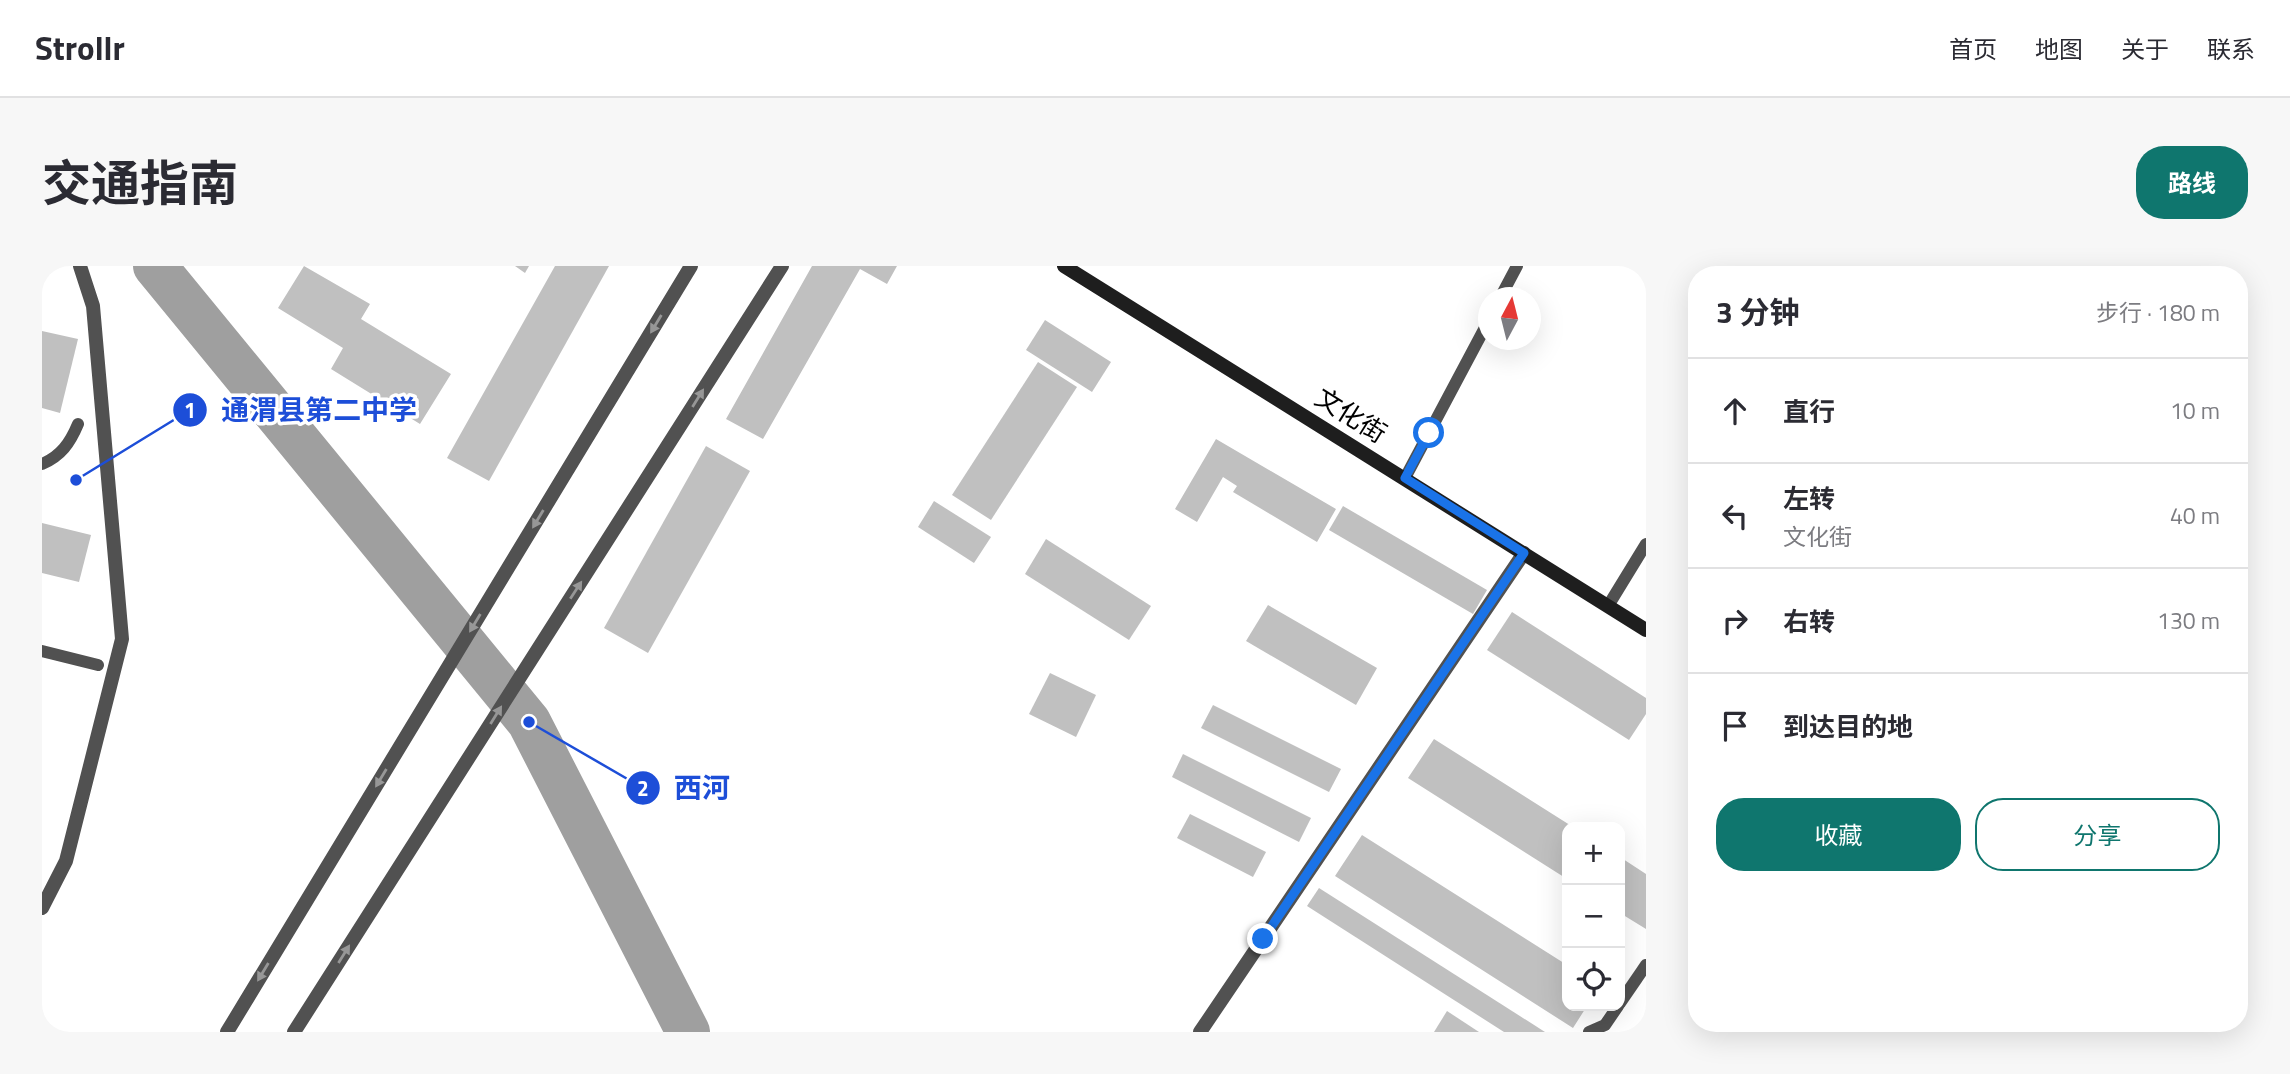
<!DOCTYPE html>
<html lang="zh">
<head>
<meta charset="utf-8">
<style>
	:root { --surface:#fff; --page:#f7f7f7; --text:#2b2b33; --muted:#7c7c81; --line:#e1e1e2; --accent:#0f766e }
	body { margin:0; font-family:"Titillium Web","Noto Sans SC",sans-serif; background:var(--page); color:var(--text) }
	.controls { position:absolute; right:21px; bottom:21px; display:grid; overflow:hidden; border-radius:14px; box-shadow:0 7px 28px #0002 }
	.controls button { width:63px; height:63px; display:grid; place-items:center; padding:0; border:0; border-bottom:2px solid var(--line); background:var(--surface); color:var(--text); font:35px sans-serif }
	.compass { position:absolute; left:1436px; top:21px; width:63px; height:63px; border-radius:50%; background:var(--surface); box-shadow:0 7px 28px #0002; rotate:7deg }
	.stop { position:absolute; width:21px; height:21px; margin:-16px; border:5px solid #1a73e8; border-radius:50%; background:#fff }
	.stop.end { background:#1a73e8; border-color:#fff; box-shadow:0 2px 7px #0008 }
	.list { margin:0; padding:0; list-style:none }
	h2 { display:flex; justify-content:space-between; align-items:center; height:91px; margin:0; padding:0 28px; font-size:30px }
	h2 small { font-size:23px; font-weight:400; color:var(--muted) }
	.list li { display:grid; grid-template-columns:46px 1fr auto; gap:21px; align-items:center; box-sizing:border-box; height:105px; padding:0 28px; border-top:2px solid var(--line) }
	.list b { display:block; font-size:26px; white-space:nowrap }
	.list p { margin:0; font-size:23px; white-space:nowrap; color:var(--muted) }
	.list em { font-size:23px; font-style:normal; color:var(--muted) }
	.actions { display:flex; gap:14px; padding:21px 28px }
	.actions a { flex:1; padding:16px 0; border:2px solid var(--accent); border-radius:28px; text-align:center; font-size:24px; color:var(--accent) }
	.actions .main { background:var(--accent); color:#fff }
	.icon { flex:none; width:38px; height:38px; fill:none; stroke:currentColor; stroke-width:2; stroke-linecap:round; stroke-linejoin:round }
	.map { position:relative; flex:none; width:1604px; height:766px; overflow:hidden; border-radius:28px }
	header { display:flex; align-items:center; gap:42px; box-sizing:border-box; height:98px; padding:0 35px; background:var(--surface); border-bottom:2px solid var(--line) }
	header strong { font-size:33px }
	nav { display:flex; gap:38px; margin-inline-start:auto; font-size:24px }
	.intro { display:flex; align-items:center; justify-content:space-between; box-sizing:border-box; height:168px; padding:0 42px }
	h1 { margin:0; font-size:49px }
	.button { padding:18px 32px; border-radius:28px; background:var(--accent); color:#fff; font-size:24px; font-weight:700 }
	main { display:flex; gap:42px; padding:0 42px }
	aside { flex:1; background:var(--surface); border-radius:28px; box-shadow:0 7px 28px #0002 }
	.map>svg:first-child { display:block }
</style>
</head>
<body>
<header>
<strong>Strollr</strong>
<nav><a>首页</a><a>地图</a><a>关于</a><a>联系</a></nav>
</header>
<div class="intro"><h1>交通指南</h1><a class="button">路线</a></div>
<main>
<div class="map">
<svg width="1604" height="766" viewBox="0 0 1604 766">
	<rect width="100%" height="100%" fill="#fff"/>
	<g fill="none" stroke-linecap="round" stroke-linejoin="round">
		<!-- river -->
		<polyline stroke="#9f9f9f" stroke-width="44" points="113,0 487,456 646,766"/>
	</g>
	<!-- building -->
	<g fill="#c0c0c0">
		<polygon points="262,0 328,38 319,53 409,108 378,158 289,103 301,82 236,42"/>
		<polygon points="473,0 487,0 483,7"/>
		<polygon points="513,0 567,0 447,215 405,192"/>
		<polygon points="770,0 855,0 845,18 818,3 721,173 684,153"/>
		<polygon points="1003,54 1069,96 1050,126 984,84"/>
		<polygon points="0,65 36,73 18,147 0,142"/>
		<polygon points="996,96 1035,121 949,254 910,229"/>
		<polygon points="1174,173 1294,243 1275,276 1191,226 1195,220 1181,211 1155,256 1133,243"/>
		<polygon points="664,180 708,205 606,387 562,362"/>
		<polygon points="892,235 949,271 932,297 876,261"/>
		<polygon points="1301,240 1445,324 1431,348 1287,264"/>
		<polygon points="0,257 49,269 37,316 0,307"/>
		<polygon points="1004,273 1109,340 1087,374 983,308"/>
		<polygon points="1226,339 1335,402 1314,439 1204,375"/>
		<polygon points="1470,346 1604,432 1604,448 1587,474 1445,384"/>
		<polygon points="1008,407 1054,429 1034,471 987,448"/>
		<polygon points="1171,439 1299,503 1287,526 1159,462"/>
		<polygon points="1392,473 1531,561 1525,561 1525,613 1366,512"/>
		<polygon points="1141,488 1269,552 1257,576 1130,511"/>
		<polygon points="1148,548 1224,586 1211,611 1135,572"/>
		<polygon points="1320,569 1525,699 1525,740 1545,740 1531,762 1293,610"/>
		<polygon points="1578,591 1604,608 1604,663 1578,647"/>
		<polygon points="1277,622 1503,766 1462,766 1265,640"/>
		<polygon points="1405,745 1437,766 1392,766"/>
	</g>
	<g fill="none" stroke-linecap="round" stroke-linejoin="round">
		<!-- service -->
		<g stroke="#515151" stroke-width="12">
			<polyline points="1458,32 1475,0"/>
			<path d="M 0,198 C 19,190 28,177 36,158"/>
			<polyline points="1363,212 1447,54"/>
			<polyline points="1566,340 1604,278"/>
			<polyline points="0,385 56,399"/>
			<polyline points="1578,737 1604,699"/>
			<polyline points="1547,766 1563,759 1576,740"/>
		</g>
		<!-- minor -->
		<g stroke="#515151" stroke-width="14">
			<polyline points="0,642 24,595 80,373 51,40 38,0"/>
			<polyline points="1158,766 1482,287"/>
		</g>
		<!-- tertiary -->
		<g stroke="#515151" stroke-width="14">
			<polyline points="185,766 649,0"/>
			<polyline points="252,766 740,0"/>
		</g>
		<!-- secondary -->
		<polyline stroke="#1e1e1e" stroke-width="14" points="1022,0 1604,364"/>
	</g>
	<!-- one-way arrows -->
	<defs><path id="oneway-solid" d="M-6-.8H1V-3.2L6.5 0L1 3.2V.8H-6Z" transform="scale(1.75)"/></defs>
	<g fill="#979797">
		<use href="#oneway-solid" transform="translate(614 58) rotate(121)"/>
		<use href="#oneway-solid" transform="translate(656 132) rotate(-58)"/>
		<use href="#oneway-solid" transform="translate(496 253) rotate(121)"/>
		<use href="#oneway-solid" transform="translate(534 324) rotate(-57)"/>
		<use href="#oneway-solid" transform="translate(433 357) rotate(121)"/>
		<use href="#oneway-solid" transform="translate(454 449) rotate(-58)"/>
		<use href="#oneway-solid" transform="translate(339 512) rotate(121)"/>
		<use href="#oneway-solid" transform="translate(302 688) rotate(-58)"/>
		<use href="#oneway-solid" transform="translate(221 706) rotate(121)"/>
	</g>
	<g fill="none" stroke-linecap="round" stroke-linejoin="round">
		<!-- route -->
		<polyline stroke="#1a73e8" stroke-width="9" points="1221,673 1482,287 1363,212 1387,167"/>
	</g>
	<g text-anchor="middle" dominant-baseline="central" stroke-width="7" stroke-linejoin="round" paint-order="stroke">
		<!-- street labels -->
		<g font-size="26" fill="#000" stroke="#fff">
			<text transform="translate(1309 149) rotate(32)">文化街</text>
		</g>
	</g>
	<!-- callouts -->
	<path fill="none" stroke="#1d4ed8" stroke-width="2.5" d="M34 214L148 144M487 456L601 522"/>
	<g fill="#1d4ed8" stroke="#fff" stroke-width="2.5">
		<circle cx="34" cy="214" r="7"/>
		<circle cx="487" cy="456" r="7"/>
		<circle cx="148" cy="144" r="18"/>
		<circle cx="601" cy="522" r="18"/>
	</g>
	<g font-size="21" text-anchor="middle" font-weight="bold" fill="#fff">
		<text x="148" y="152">1</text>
		<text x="601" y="530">2</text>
	</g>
	<g font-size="28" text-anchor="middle" font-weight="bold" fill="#1d4ed8" stroke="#fff" stroke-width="7" stroke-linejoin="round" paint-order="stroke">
		<text x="277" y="154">通渭县第二中学</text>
		<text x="660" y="532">西河</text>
	</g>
</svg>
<div class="controls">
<button>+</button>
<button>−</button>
<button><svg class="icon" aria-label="locate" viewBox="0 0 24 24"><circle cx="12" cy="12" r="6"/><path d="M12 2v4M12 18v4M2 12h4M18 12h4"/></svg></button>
</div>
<svg class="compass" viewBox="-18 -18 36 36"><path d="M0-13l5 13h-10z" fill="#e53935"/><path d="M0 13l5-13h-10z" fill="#7c7c81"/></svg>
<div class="stop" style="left:1387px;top:167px"></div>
<div class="stop end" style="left:1221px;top:673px"></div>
</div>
<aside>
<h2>3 分钟<small>步行 · 180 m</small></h2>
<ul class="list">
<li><svg class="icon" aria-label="ahead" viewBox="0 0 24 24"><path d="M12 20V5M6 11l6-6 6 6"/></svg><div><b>直行</b></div><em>10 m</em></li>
<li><svg class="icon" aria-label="left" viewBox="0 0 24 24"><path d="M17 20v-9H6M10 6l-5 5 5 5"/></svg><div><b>左转</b><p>文化街</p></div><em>40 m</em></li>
<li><svg class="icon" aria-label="right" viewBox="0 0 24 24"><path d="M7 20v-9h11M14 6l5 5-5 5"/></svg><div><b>右转</b></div><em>130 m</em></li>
<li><svg class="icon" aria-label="arrive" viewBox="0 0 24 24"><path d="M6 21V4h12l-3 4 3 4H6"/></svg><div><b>到达目的地</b></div></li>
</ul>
<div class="actions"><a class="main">收藏</a><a>分享</a></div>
</aside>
</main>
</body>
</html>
